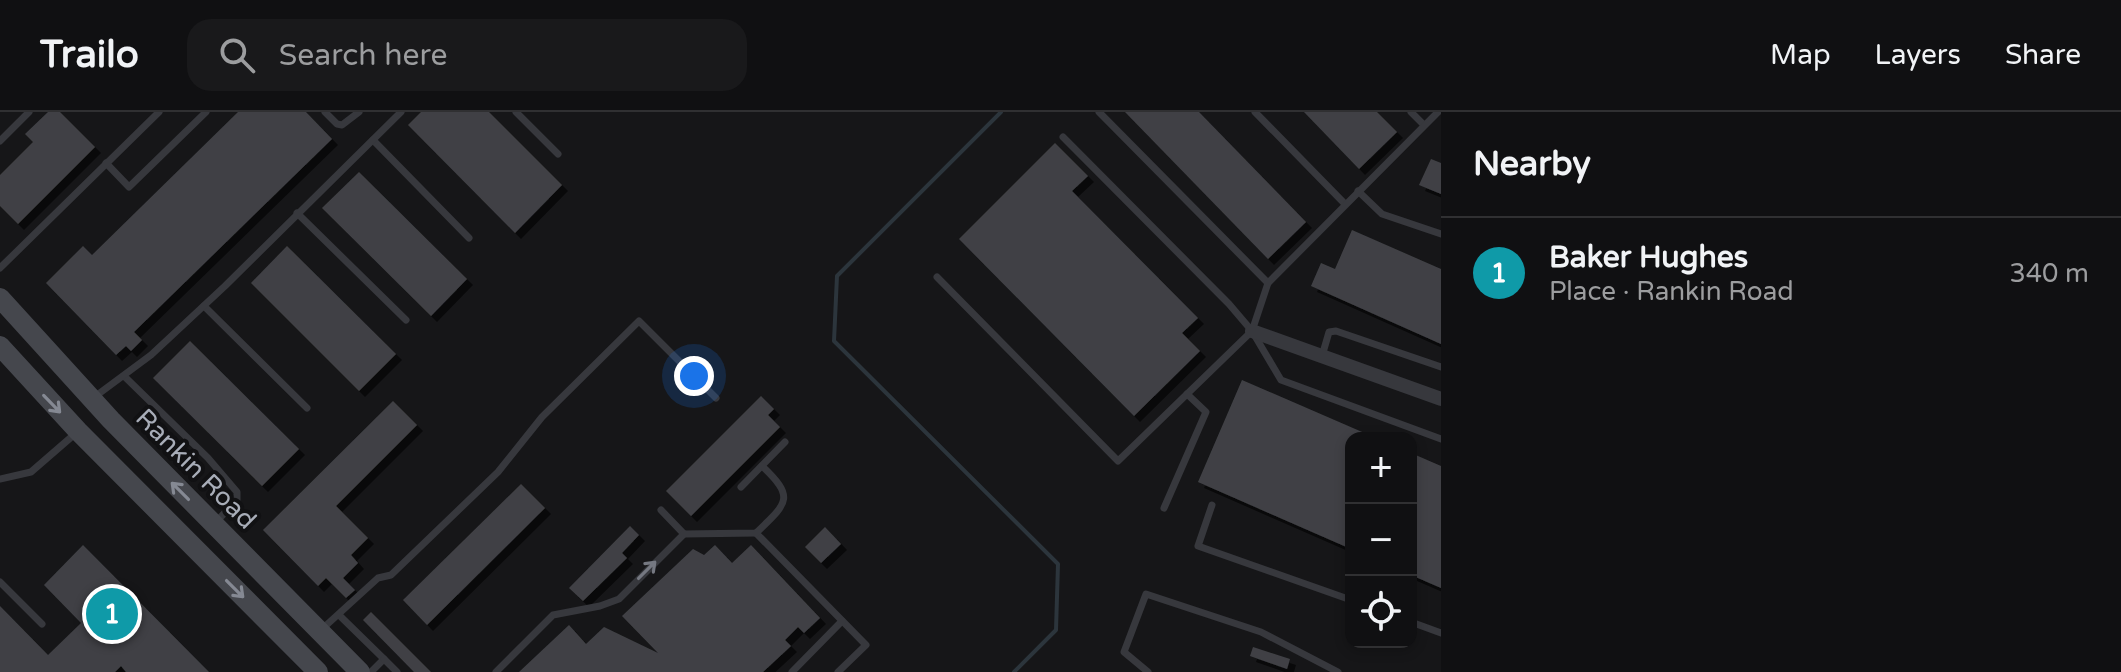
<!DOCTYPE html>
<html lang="en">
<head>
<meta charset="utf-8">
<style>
	:root { --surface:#101012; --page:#19191b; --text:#f1f3f6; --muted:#9c9d9f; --line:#303032; --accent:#1a73e8 }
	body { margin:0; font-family:"Varela Round",sans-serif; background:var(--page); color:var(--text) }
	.controls { position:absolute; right:24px; bottom:24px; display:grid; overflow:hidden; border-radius:16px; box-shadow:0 4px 12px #0003 }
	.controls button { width:72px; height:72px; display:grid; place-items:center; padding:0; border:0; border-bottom:2px solid var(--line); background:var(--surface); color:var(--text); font:40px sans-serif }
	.you { position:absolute; left:694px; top:264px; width:28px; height:28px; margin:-20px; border:6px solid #fff; border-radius:50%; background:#1a73e8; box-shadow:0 0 0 12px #1a73e833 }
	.badge { display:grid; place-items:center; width:52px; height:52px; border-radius:50%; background:var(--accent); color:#fff; font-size:26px; font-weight:700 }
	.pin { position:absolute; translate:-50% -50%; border:4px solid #fff; box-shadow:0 2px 8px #0006 }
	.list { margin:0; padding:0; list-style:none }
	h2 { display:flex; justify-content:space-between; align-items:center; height:104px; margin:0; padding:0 32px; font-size:34px }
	h2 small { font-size:26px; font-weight:400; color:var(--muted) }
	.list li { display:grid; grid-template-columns:52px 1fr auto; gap:24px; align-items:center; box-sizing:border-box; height:112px; padding:0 32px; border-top:2px solid var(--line) }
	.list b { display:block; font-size:30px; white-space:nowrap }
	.list p { margin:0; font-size:26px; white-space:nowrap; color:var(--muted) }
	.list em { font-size:26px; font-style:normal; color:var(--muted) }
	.icon { flex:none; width:44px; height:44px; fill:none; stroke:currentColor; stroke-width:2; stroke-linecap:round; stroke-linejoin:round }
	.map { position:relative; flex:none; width:1441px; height:560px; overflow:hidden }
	header { display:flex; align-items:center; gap:48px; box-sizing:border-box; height:112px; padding:0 40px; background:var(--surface); border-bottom:2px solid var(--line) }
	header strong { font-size:38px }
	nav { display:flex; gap:44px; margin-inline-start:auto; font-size:28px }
	.search { width:560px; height:72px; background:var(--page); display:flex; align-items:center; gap:20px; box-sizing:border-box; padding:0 28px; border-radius:24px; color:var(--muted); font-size:30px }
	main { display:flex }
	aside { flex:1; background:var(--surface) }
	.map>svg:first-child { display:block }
</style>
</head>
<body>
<header>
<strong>Trailo</strong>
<div class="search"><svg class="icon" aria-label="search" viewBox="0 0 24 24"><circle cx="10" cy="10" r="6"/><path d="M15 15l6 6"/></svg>Search here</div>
<nav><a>Map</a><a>Layers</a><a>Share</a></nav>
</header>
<main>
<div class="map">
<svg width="1441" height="560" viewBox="0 0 1441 560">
	<defs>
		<filter id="shadow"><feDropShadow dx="6" dy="6" stdDeviation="0" flood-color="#0009"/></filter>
	</defs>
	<rect width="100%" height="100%" fill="#161618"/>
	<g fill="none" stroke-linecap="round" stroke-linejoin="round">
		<!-- stream -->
		<polyline stroke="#2c353c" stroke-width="4" points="1001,0 837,164 834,229 1058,452 1056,518 1014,560"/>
	</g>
	<!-- building -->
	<g fill="#404145" filter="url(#shadow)">
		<polygon points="48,0 60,0 95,35 18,112 0,94 0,63 33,30 25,22"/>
		<polygon points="238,0 306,0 332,27 134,220 142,228 131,239 126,234 116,243 46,171 83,134 92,143"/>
		<polygon points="421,0 489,0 562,73 515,121 408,13"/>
		<polygon points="1125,0 1199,0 1306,110 1268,147"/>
		<polygon points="1304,0 1377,0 1397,20 1359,57"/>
		<polygon points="1055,31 1088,64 1072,79 1198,206 1182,221 1200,239 1134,304 959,127"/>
		<polygon points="1431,47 1441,51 1441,82 1419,73"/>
		<polygon points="359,60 467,167 431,204 322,96"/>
		<polygon points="1352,118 1441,157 1441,232 1311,174 1321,151 1335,157"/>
		<polygon points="287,134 396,242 359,279 251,171"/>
		<polygon points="190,229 299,337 262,374 153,266"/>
		<polygon points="1242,268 1376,326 1351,326 1351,437 1198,370"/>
		<polygon points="761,284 774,297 768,303 780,315 691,404 666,379"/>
		<polygon points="393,289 417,313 336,394 368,426 351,443 358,451 343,466 355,478 346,486 326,466 318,474 263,418"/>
		<polygon points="1411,341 1441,354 1441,476 1411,463"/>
		<polygon points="521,372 545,396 427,513 403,488"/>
		<polygon points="630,414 639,423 622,441 627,446 583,489 569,476"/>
		<polygon points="825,415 841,432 821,451 805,435"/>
		<polygon points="83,433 209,560 126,560 121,554 115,560 0,560 0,494 48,543 81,511 44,473"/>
		<polygon points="715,433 732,451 751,433 820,506 804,521 798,515 785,528 791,534 763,560 519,560 569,513 586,532 604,515 658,541 622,504 693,437 704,443"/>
		<polygon points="371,500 431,560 414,560 363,508"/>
		<polygon points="1253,535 1290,547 1287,557 1250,544"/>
	</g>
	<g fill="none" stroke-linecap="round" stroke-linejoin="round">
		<!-- service -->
		<g stroke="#37383d" stroke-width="7">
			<polyline points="325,0 337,12 342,13 359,0"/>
			<polyline points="516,0 558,42"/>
			<polyline points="1099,0 1268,171"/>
			<polyline points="1255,0 1345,92"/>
			<polyline points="1411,0 1424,13"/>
			<polyline points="1063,25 1229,192 1252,219 1281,268 1441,327"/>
			<polyline points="373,28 469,126"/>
			<polyline points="0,29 29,0"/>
			<polyline points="106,51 129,75 206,0"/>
			<polyline points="1358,79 1382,102 1441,122"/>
			<polyline points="297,101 406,208"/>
			<polyline points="0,156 159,0"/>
			<polyline points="937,165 1118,349 1252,219 1268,171 1438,0"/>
			<polyline points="204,194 307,296"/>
			<polyline points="1322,244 1329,220 1336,219 1441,255"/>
			<polyline points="124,264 208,346 237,380 237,388 215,411"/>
			<polyline points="93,286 151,243 225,174 401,0"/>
			<polyline points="0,367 31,360 76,321"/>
			<polyline points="741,375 785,330"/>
			<polyline points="1212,393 1198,434 1351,488"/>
			<polyline points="1164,396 1206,300 1187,282"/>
			<polyline points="661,398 684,422"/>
			<polyline points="756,421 866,533 838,560"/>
			<polyline points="0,470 42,512"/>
			<polyline points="339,503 384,547 371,560"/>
			<polyline points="1411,510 1441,521"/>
			<polyline points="321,518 378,466 391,463 498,360 542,305 639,209 716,286"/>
			<polyline points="384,547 397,560"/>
			<path d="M 496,560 L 553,503 L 600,494 L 619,487 L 684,422 L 756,421 C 787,391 796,386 762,354"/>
			<polyline points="792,560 842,509"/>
			<polyline points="1148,560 1124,540 1146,482 1261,520 1338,560"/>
		</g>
		<!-- minor -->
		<polyline stroke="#37383d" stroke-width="14" points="1252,219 1441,287"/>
		<!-- secondary -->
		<g stroke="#45474d" stroke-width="20">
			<polyline points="0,186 111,308 360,560"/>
			<polyline points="0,234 78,319 318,560"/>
		</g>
	</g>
	<!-- one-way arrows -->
	<defs><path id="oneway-shaft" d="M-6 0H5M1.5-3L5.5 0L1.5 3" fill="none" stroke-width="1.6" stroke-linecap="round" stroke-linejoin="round" transform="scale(2)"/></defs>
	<g stroke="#858993">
		<use href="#oneway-shaft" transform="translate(52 292) rotate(46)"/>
		<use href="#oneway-shaft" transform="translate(180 379) rotate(-135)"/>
		<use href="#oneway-shaft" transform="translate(235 477) rotate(45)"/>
	</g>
	<use stroke="#757881" href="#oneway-shaft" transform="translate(647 458) rotate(-45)"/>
	<g text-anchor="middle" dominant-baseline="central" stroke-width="8" stroke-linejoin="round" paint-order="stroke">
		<!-- street labels -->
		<g font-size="26" fill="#a8adb8" stroke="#111113">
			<text transform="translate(196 357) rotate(45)">Rankin Road</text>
		</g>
	</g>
</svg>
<div class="controls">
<button>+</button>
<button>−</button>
<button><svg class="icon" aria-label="locate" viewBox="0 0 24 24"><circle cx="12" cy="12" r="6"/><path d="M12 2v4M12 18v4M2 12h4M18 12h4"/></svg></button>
</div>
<div class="you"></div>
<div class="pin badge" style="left:112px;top:502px;background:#0f9aa8">1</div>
</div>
<aside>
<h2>Nearby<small></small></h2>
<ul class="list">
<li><span class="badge" style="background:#0f9aa8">1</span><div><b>Baker Hughes</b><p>Place · Rankin Road</p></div><em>340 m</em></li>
</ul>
</aside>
</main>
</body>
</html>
